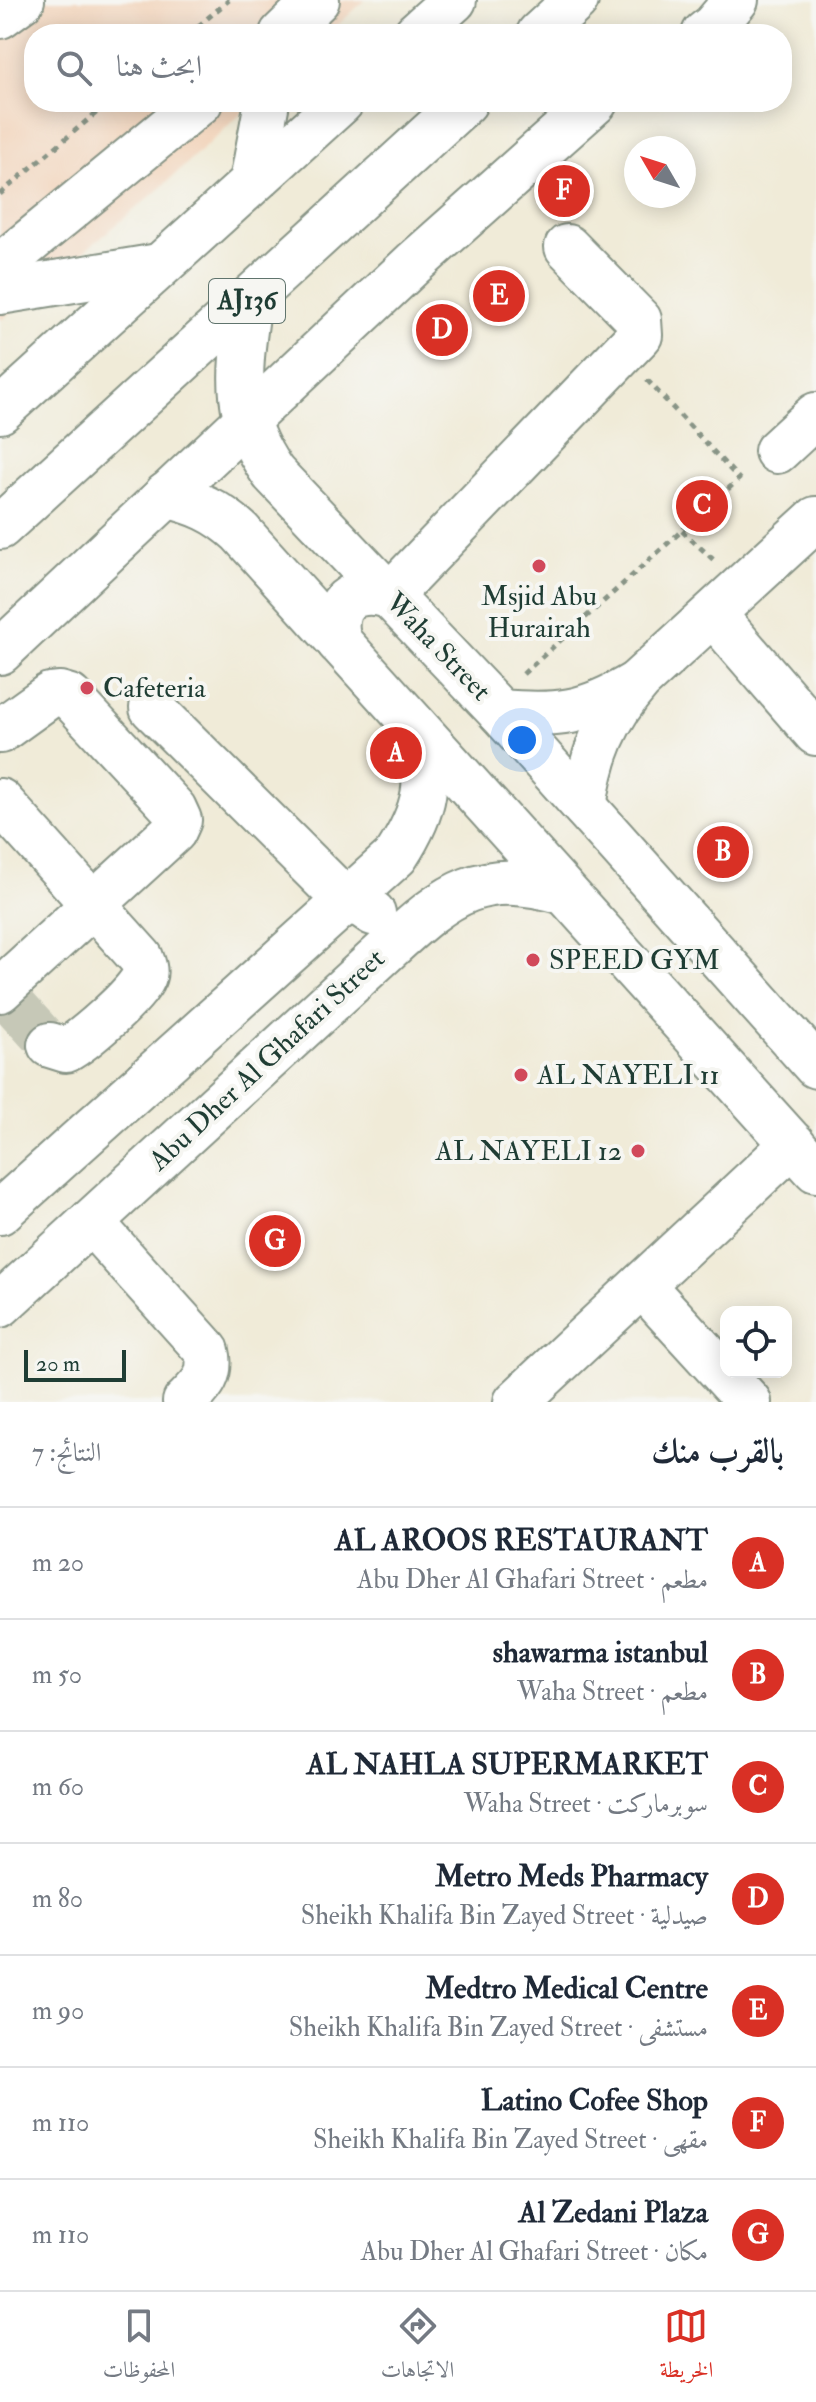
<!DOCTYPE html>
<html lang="ar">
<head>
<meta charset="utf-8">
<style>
	:root { --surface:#fff; --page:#f2f2f3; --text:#1f2937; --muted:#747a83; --line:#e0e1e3; --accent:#d93025 }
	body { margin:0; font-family:"IM FELL Double Pica",Amiri,serif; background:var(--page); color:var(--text); direction:rtl }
	.controls { position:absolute; right:24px; bottom:24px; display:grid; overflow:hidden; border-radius:16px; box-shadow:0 4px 20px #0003 }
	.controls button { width:72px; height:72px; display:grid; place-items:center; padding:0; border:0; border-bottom:2px solid var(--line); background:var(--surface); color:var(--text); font:40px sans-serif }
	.compass { position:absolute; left:624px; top:136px; width:72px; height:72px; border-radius:50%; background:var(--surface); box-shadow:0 4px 20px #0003; rotate:309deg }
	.scale { position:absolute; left:24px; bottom:20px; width:102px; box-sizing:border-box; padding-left:8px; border:4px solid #1f3d34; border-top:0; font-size:22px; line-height:28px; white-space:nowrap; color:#1f3d34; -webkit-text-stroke:6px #f6f6f2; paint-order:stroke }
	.you { position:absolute; left:522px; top:740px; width:28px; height:28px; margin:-20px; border:6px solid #fff; border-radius:50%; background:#1a73e8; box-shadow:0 0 0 12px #1a73e833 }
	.badge { display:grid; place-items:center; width:52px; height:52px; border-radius:50%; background:var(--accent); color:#fff; font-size:26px; font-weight:700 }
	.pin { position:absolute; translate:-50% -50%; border:4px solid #fff; box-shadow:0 2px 8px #0006 }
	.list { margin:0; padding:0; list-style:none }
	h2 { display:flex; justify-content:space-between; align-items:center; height:104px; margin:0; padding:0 32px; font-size:34px }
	h2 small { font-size:26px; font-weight:400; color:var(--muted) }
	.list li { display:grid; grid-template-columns:52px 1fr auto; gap:24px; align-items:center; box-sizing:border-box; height:112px; padding:0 32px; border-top:2px solid var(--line) }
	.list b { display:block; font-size:30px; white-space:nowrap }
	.list p { margin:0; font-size:26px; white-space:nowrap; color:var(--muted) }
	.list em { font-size:26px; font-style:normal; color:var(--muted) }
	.icon { flex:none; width:44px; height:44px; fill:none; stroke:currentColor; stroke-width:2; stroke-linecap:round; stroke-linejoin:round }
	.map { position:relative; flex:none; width:816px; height:1402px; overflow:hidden; direction:ltr }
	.search { position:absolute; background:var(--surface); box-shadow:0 4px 20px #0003; left:24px; right:24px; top:24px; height:88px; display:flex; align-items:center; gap:20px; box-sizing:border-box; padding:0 28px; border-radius:32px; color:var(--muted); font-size:30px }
	.sheet { height:888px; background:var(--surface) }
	nav { display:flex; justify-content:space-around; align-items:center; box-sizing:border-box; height:112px; border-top:2px solid var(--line); background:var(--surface); font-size:22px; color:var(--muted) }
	nav a { display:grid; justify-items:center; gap:4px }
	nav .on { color:var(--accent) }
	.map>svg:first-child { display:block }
</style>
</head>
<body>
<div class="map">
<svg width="816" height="1402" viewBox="0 0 816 1402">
	<rect width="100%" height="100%" fill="#f6f6f2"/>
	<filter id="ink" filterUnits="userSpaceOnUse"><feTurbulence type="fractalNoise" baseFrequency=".0125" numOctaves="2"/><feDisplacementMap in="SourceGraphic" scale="16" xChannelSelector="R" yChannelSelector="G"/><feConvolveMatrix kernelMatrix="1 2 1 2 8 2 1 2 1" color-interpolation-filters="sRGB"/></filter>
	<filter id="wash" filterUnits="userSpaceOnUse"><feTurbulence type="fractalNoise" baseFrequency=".006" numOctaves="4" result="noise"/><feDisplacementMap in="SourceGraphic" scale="32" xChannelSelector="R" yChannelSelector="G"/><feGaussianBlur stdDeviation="1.8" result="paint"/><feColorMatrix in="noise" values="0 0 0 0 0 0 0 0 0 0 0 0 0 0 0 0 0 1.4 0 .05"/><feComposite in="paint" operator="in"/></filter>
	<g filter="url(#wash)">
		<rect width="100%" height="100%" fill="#f0ebd8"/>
		<!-- built -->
		<polygon fill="#f2d5bd" points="0,0 365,0 328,34 34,34 34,102 254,102 157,191 0,321"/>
	</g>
	<g filter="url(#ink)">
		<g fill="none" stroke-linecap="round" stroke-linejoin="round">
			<!-- minor-tunnel -->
			<polyline stroke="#c6c8b7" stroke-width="44" stroke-dasharray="44 22" stroke-linecap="butt" points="12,1003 50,1045"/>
			<defs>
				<g id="minor">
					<polyline points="0,16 22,0"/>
					<polyline points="282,34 317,0"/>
					<polyline points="704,34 714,26 736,0"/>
					<polyline points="0,266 200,102"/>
					<path d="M 249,300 C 240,370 230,411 273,473 L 500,712 L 816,1066"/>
					<polyline points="777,451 816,415"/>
					<path d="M 166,495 C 197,503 216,510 240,532 L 816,1170"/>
					<polyline points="713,614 816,733"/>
					<path d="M 339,642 C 329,603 352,585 389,596 L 640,335 L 639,320 L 567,247"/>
					<polyline points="0,652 414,263 595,102"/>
					<polyline points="152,708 346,901 363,906 373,913"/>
					<path d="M 500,712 C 557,717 585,714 635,684"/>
					<polyline points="0,731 50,695 60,694 70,697 174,809 179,820 174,831 0,990"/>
					<path d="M 0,801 L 141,958 C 143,963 146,970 144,976 C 139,993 83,1041 66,1050 L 50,1045"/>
					<path d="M 584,806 C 592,753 605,720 640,680 L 816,519"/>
					<path d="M 0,1212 L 396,856 C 426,810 433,779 414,726"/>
					<path d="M 91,1222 L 207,1351 C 213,1376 201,1386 185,1402"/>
					<polyline points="642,1285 749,1402"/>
					<path d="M 0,1305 L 390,947 C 450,892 481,868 564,892"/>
					<polyline points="516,1402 793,1144"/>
				</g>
				<g id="major">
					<polyline points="416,34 454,0"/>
					<polyline points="539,34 576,0"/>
					<polyline points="252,182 267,102"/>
					<polyline points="0,292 159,266"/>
					<polyline points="0,411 341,102"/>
					<polyline points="0,527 465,102"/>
				</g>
			</defs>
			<!-- minor casing -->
			<use href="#minor" stroke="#889486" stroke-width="48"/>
			<!-- major casing -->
			<use href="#major" stroke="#889486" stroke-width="48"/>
			<!-- path -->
			<g stroke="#889486" stroke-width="5" stroke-dasharray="6 6" stroke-linecap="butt">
				<polyline points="189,34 229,0"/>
				<polyline points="0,194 109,102"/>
				<polyline points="682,531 716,562"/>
				<polyline points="523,674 739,479 647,380"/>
			</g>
			<!-- minor -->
			<use href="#minor" stroke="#fff" stroke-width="44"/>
			<!-- major -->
			<use href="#major" stroke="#fff" stroke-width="44"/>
		</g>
	</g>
	<!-- markers -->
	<g fill="#d1495b" stroke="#f6f6f2" stroke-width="3">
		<circle cx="539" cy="566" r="8"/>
		<circle cx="87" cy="688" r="8"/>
		<circle cx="533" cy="960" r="8"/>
		<circle cx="521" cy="1075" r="8"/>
		<circle cx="638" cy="1151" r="8"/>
	</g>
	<g text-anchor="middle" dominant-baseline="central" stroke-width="8" stroke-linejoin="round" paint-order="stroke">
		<!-- shield labels -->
		<rect fill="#f6f6f2" stroke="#60746d" stroke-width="2" x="209" y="279" width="76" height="44" rx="6"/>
		<g font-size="26" font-weight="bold" fill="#1f3d34">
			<text x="247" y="301">AJ136</text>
		</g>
		<!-- poi labels -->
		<g font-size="28" fill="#1f3d34" stroke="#f6f6f2" text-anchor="start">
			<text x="539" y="596" text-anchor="middle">Msjid Abu<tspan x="539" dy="32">Hurairah</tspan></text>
			<text x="103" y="688">Cafeteria</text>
			<text x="549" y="960">SPEED GYM</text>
			<text x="537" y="1075">AL NAYELI 11</text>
			<text x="622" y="1151" text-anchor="end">AL NAYELI 12</text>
		</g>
		<!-- street labels -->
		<g font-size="28" fill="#1f3d34" stroke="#f6f6f2">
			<text transform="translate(438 647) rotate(46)">Waha Street</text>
			<text transform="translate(267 1060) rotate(-43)">Abu Dher Al Ghafari Street</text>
		</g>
	</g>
</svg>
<div class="controls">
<button><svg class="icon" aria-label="locate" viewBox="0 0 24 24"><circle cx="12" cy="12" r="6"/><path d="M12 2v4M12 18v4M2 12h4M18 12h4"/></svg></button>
</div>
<svg class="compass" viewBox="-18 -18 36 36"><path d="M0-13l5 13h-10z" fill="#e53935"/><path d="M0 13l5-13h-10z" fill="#747a83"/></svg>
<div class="scale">20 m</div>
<div class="you"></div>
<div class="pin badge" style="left:396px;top:753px">A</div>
<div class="pin badge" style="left:723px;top:852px">B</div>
<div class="pin badge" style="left:702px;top:506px">C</div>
<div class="pin badge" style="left:442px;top:330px">D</div>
<div class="pin badge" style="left:499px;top:296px">E</div>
<div class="pin badge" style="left:564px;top:191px">F</div>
<div class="pin badge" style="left:275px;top:1241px">G</div>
<div class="search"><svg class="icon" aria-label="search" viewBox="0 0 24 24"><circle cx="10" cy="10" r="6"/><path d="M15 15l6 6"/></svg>ابحث هنا</div>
</div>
<section class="sheet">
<h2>بالقرب منك<small>النتائج: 7</small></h2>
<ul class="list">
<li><span class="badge">A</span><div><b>AL AROOS RESTAURANT</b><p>مطعم · Abu Dher Al Ghafari Street</p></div><em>20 m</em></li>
<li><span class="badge">B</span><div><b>shawarma istanbul</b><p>مطعم · Waha Street</p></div><em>50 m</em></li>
<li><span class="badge">C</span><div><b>AL NAHLA SUPERMARKET</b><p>سوبرماركت · Waha Street</p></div><em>60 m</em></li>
<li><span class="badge">D</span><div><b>Metro Meds Pharmacy</b><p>صيدلية · Sheikh Khalifa Bin Zayed Street</p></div><em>80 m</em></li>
<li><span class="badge">E</span><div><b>Medtro Medical Centre</b><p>مستشفى · Sheikh Khalifa Bin Zayed Street</p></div><em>90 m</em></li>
<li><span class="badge">F</span><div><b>Latino Cofee Shop</b><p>مقهى · Sheikh Khalifa Bin Zayed Street</p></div><em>110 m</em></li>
<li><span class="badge">G</span><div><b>Al Zedani Plaza</b><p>مكان · Abu Dher Al Ghafari Street</p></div><em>110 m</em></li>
</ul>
</section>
<nav>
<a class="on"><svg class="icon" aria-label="map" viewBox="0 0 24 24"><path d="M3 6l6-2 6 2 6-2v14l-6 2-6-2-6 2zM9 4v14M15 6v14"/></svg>الخريطة</a>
<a><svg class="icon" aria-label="directions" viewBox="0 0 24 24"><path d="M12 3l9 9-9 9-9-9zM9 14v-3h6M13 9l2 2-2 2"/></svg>الاتجاهات</a>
<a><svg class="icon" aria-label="saved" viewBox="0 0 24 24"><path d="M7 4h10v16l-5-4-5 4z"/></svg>المحفوظات</a>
</nav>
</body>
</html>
